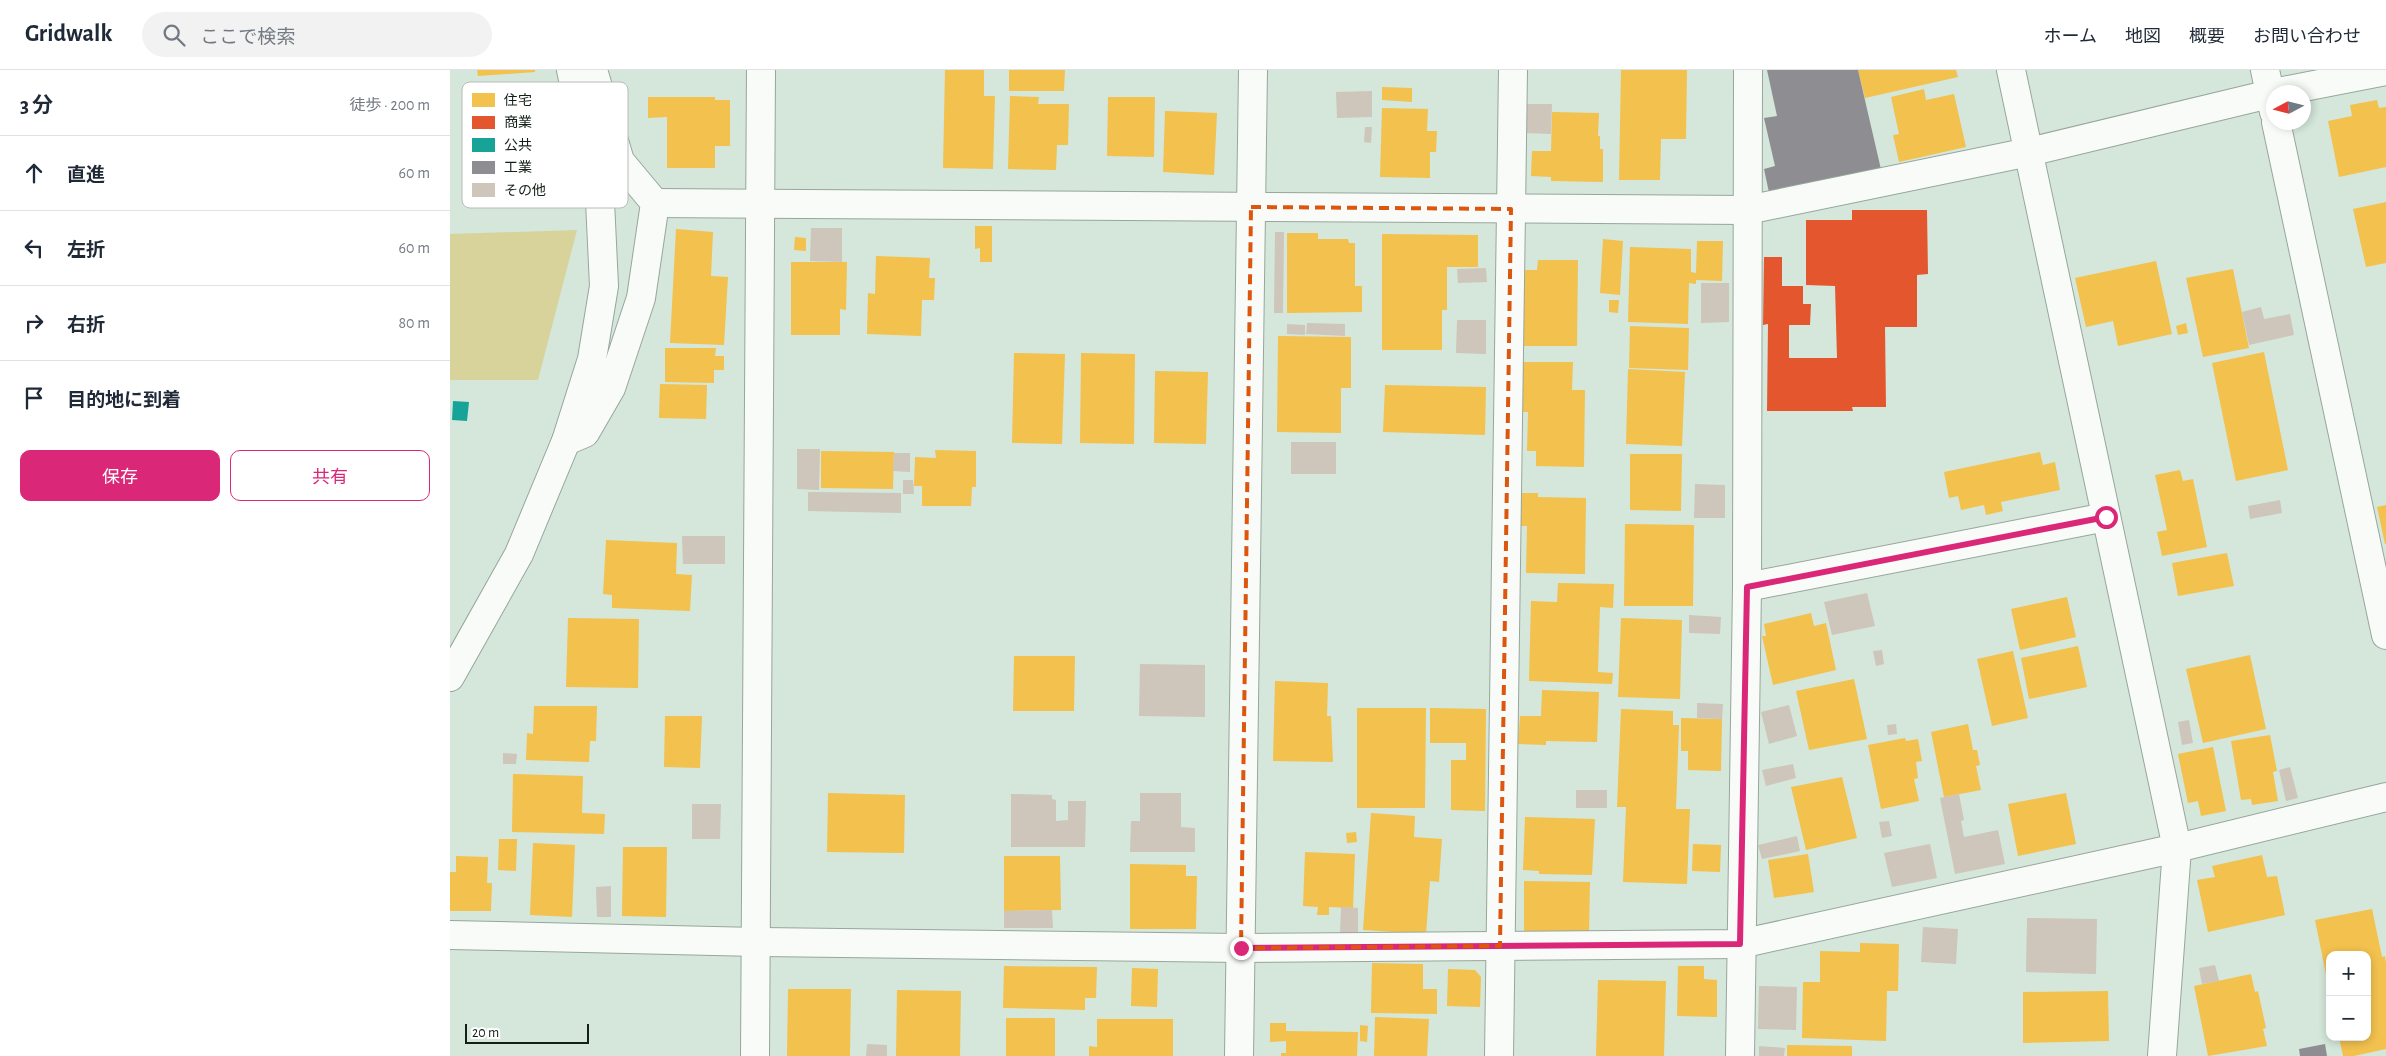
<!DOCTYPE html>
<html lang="ja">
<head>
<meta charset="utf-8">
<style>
	:root { --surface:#fff; --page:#f2f2f3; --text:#1f2937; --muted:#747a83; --line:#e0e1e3; --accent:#db2777 }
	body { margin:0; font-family:"Alegreya Sans","Noto Sans JP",sans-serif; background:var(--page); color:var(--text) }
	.controls { position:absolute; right:15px; bottom:15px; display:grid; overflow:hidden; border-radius:10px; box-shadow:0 2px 8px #0003 }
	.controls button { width:45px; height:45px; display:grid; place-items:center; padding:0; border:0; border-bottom:1px solid var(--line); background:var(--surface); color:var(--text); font:25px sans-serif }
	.compass { position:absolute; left:1816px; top:15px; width:45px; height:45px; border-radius:50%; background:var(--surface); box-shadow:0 2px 8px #0003; rotate:263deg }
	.scale { position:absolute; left:15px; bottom:12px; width:124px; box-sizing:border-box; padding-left:5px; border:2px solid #132017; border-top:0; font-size:14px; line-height:18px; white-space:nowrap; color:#132017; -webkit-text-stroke:4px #fff; paint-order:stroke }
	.stop { position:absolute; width:15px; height:15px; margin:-11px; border:4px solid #db2777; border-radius:50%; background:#fff }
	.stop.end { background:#db2777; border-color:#fff; box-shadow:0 1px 5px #0008 }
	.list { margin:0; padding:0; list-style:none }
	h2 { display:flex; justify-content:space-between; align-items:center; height:65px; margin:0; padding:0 20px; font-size:21px }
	h2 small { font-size:16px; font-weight:400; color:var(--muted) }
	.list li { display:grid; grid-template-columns:32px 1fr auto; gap:15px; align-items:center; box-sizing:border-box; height:75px; padding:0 20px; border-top:1px solid var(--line) }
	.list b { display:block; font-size:19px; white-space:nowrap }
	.list em { font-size:16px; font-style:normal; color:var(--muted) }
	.actions { display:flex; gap:10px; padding:15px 20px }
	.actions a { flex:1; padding:11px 0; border:1px solid var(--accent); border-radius:10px; text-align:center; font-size:18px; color:var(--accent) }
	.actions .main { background:var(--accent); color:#fff }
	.icon { flex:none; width:28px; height:28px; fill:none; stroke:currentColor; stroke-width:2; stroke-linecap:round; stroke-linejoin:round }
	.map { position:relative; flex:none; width:1936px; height:986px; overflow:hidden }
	header { display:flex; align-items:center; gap:30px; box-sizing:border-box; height:70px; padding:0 25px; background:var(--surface); border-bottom:1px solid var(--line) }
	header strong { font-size:24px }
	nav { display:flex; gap:28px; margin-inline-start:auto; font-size:18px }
	.search { width:350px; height:45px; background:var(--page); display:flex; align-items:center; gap:12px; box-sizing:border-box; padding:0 18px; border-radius:28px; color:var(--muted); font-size:19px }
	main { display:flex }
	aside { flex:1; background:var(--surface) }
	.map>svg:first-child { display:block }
</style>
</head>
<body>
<header>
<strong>Gridwalk</strong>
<div class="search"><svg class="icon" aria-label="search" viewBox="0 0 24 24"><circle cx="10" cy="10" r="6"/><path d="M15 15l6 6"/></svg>ここで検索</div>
<nav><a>ホーム</a><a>地図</a><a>概要</a><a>お問い合わせ</a></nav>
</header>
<main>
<aside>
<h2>3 分<small>徒歩 · 200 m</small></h2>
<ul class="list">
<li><svg class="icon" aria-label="ahead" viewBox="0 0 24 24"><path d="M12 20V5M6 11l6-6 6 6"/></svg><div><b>直進</b></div><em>60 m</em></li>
<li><svg class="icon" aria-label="left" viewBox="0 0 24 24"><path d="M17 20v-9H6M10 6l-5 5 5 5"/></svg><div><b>左折</b></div><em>60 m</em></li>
<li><svg class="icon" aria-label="right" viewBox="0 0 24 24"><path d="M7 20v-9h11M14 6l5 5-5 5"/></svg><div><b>右折</b></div><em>80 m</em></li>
<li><svg class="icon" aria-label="arrive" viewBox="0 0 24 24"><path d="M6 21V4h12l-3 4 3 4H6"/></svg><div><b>目的地に到着</b></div></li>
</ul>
<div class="actions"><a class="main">保存</a><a>共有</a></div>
</aside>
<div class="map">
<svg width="1936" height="986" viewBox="0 0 1936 986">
	<rect width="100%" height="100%" fill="#d4e7da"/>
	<!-- green -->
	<polygon fill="#d8d39b" points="127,160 88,310 0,310 0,164"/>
	<!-- homes -->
	<g fill="#f2c14e">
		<polygon points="27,0 85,0 85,2 28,6"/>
		<polygon points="495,0 534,0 534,26 545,26 543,99 493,98"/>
		<polygon points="559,0 615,0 614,21 559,21"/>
		<polygon points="1171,0 1237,0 1236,69 1211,69 1210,110 1169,110"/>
		<polygon points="1408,0 1506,0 1508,7 1415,28"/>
		<polygon points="932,17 962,18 962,32 932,30"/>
		<polygon points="1474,19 1476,30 1504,24 1516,77 1449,92 1443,65 1449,64 1441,27"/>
		<polygon points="560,26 589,27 588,34 619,34 618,75 607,75 606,100 558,99"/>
		<polygon points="198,27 265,27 265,30 280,30 280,76 265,76 265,98 217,98 217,47 198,48"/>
		<polygon points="658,27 705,27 704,87 657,86"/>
		<polygon points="1927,30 1929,38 1936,37 1936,97 1889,107 1878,51 1902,46 1900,35"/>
		<polygon points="932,38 978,39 977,61 987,61 986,82 980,82 980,108 930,107"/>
		<polygon points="715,41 767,43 764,105 713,102"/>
		<polygon points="1102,42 1149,43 1148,66 1150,66 1150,79 1153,79 1153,112 1101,111 1101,107 1081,106 1082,81 1101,81"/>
		<polygon points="1936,132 1936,193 1916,197 1903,139"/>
		<polygon points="525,156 542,156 542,192 530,192 530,178 525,179"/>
		<polygon points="226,159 263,162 261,206 278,207 274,275 220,273"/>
		<polygon points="837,163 868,163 868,169 898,169 899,173 905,173 905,216 912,216 912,242 837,243"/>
		<polygon points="932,164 1028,165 1028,197 997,197 997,240 992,240 992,280 932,280"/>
		<polygon points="345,167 356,168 356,181 344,180"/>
		<polygon points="1153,169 1173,171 1170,225 1150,223"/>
		<polygon points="1247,171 1273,171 1272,211 1246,210 1246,214 1239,213 1238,254 1178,252 1180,177 1241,179 1241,202 1246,203"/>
		<polygon points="426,186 480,188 479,208 485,208 484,230 472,230 471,266 417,264 418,223 425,224"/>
		<polygon points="1088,190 1128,190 1127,276 1073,276 1074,200 1087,200"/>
		<polygon points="1706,191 1722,264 1668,276 1663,251 1636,257 1625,208"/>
		<polygon points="341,192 397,192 396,240 390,239 390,265 341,265"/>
		<polygon points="1783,199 1799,278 1753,287 1736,208"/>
		<polygon points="1159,230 1169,230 1168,243 1159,242"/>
		<polygon points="1736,253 1738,263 1728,265 1726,256"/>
		<polygon points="1180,256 1239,258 1238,300 1179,298"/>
		<polygon points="828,266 901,267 901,318 891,318 891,363 827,362"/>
		<polygon points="215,278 266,278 265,286 274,286 274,300 264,300 264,313 215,312"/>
		<polygon points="1814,282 1838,400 1786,411 1762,293"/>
		<polygon points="564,283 615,284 612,374 562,373"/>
		<polygon points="631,283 685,284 684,374 630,373"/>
		<polygon points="1067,292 1123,292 1122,320 1135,320 1134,397 1086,396 1086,381 1077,381 1078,342 1067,342"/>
		<polygon points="1178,299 1235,302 1232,376 1176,374"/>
		<polygon points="705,301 758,302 756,374 704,373"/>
		<polygon points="210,314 257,315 256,349 209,348"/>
		<polygon points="935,315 1036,317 1035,365 933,362"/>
		<polygon points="485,380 526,381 526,417 522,417 521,436 472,436 472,416 464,416 465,387 486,388"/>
		<polygon points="371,381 444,382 443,419 371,418"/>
		<polygon points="1590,382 1593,395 1605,392 1610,420 1551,432 1553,441 1536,445 1534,435 1511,440 1508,426 1499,428 1494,402"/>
		<polygon points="1180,384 1232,384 1231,441 1180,440"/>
		<polygon points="1730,400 1733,411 1743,409 1757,477 1712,486 1707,462 1717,460 1705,405"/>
		<polygon points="1071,423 1088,423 1088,427 1136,428 1135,504 1076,503 1077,456 1071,456"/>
		<polygon points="1936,435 1936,474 1935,474 1927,437"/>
		<polygon points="1175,454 1244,455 1243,536 1174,536"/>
		<polygon points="156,470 227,473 226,504 242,505 240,541 162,538 162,525 153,524"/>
		<polygon points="1777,483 1784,516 1728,526 1722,493"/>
		<polygon points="1108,513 1164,514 1163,538 1150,537 1148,602 1163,603 1162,614 1079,611 1081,531 1107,532"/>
		<polygon points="1617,527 1626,567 1570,580 1561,539"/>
		<polygon points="1361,543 1364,556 1376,553 1386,600 1323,615 1312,566 1316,566 1314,554"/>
		<polygon points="118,548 189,549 188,618 116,617"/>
		<polygon points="1171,548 1232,550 1230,629 1168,627"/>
		<polygon points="1628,576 1637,617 1579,629 1571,588"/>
		<polygon points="1563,581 1578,648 1542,656 1527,589"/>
		<polygon points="1800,585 1816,659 1753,673 1736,599"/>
		<polygon points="564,586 625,586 624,641 563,641"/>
		<polygon points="1404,609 1417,669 1359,680 1346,621"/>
		<polygon points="825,611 878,613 877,646 881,646 883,692 823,691"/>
		<polygon points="1092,620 1149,622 1147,672 1096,671 1096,675 1068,674 1070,646 1091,646"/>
		<polygon points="84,636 147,636 146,671 140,671 139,692 76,690 77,663 83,664"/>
		<polygon points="907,638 976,638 975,738 907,738"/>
		<polygon points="980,638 1036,639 1035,741 1001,740 1001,690 1016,690 1016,673 980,673"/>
		<polygon points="1171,639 1223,641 1223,655 1229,655 1226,739 1240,739 1237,814 1173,812 1176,737 1167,737"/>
		<polygon points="215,646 252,646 250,698 214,697"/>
		<polygon points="1231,648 1272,649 1271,701 1238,700 1238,681 1231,681"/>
		<polygon points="1518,654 1523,680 1527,680 1530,695 1526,696 1531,720 1494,727 1481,662"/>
		<polygon points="1820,665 1827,701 1823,702 1828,731 1802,735 1801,729 1791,730 1781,671"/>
		<polygon points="1455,668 1456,671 1468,669 1472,691 1466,692 1468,708 1464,709 1469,731 1431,739 1418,675"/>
		<polygon points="1763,677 1776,741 1751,746 1748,731 1738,733 1728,684"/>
		<polygon points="63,704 133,706 132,743 155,744 154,764 62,762"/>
		<polygon points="1392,707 1407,768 1356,780 1341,717"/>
		<polygon points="378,723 455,725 454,783 377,782"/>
		<polygon points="1616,723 1626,774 1568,786 1558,734"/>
		<polygon points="921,743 965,746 964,767 992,769 989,812 980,811 976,864 913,860"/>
		<polygon points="1075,747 1145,749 1142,805 1089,804 1089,801 1073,800"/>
		<polygon points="906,762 907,772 897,773 896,763"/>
		<polygon points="49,769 67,769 66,801 48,800"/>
		<polygon points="83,773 125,775 122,847 80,845"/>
		<polygon points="1243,774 1271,775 1270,802 1242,801"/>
		<polygon points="173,777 217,777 216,847 172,846"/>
		<polygon points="855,782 905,784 903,838 879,837 879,845 867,845 868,837 853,836"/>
		<polygon points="1358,784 1364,822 1324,828 1318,790"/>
		<polygon points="1812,785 1817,807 1827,806 1835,845 1758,862 1747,810 1765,807 1762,796"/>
		<polygon points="6,786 38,787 37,813 42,813 41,841 0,841 0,802 6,802"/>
		<polygon points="554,786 610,786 611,840 554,841"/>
		<polygon points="680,794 736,795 736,806 747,806 746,859 680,859"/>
		<polygon points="1074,811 1140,812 1139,862 1074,862"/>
		<polygon points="1922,839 1932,887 1935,886 1936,893 1936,979 1904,986 1893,986 1889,967 1917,967 1917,885 1880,885 1879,919 1865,850"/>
		<polygon points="1410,873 1449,874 1448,921 1437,921 1436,971 1352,968 1353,912 1370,912 1370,881 1410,882"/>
		<polygon points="922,893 973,894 973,919 987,919 987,944 921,943"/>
		<polygon points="554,896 647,897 646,928 635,928 635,940 553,938"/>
		<polygon points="1228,896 1254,896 1254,909 1267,910 1267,947 1227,946"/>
		<polygon points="682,898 708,899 707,937 681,936"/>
		<polygon points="998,899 1025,900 1031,907 1030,937 997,936"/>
		<polygon points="1801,904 1805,922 1808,921 1816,958 1813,959 1817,976 1758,986 1744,916"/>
		<polygon points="1148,910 1216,911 1214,986 1146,986"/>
		<polygon points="338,919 401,919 400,986 337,986"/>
		<polygon points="447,920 511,921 510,986 446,986"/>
		<polygon points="1658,921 1659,971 1573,973 1573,922"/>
		<polygon points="925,947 979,949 977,986 924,986"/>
		<rect x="556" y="948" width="49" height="38"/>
		<polygon points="647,949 723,949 723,986 639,986 639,976 647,977"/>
		<polygon points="820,953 836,953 836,961 908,962 907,986 831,986 831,983 836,983 836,971 820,972"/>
		<polygon points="910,955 918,956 917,972 910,971"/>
		<polygon points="1337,975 1402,976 1402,986 1337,986"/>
	</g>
	<!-- shops -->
	<polygon fill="#e4572e" points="1402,140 1477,140 1478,204 1467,205 1467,257 1435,257 1436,337 1402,337 1403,341 1317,341 1318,254 1313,255 1314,187 1332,187 1332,216 1353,216 1353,234 1361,234 1360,255 1339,255 1339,288 1387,288 1385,216 1356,215 1356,150 1402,150"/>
	<!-- public -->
	<polygon fill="#17a398" points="3,331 19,332 17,351 2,350"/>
	<!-- industry -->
	<g fill="#8d8d92">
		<polygon points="1317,0 1408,0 1433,108 1321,132 1314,99 1325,96 1314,48 1327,46"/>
		<polygon points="1875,974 1877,986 1850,986 1849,979"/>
	</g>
	<!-- building -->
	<g fill="#cec5bb">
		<polygon points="922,21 922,47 887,48 886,22"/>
		<polygon points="1073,34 1102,34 1101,64 1073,63"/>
		<polygon points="915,57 922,57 921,73 914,72"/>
		<polygon points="361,158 392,158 392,192 360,191"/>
		<polygon points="825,162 834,162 833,243 824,243"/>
		<polygon points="1036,198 1037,212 1008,213 1007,199"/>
		<polygon points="1251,213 1279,213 1279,252 1251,253"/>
		<polygon points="1811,237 1814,249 1840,244 1844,265 1799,275 1792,242"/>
		<polygon points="1007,250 1036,250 1036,284 1006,283"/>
		<polygon points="857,253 895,254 895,266 856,264"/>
		<polygon points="837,254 855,255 855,265 837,264"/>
		<rect x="841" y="372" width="45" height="32"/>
		<polygon points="347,379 370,379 369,420 347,419"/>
		<polygon points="444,383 460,383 460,402 443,401"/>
		<polygon points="453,410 463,410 464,424 453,424"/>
		<polygon points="1245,414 1275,415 1275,448 1244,448"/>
		<polygon points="358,422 451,423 451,443 358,441"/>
		<polygon points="1830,430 1832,443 1800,449 1798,436"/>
		<polygon points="232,466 275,466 275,494 233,494"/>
		<polygon points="1417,523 1425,556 1382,565 1374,532"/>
		<polygon points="1239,545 1271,547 1270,564 1239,563"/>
		<polygon points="1432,580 1434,594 1426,596 1423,581"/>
		<polygon points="690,594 755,595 755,647 689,646"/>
		<polygon points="1247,633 1273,634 1272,649 1247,648"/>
		<polygon points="1339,635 1347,666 1319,674 1311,642"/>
		<polygon points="1739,650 1743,673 1732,675 1728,652"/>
		<polygon points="1446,654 1447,664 1438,665 1437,655"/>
		<polygon points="53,683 67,684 66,694 53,694"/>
		<polygon points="1343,694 1346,708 1316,716 1312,700"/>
		<polygon points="1840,697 1848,728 1836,731 1829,700"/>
		<rect x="1126" y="720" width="31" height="18"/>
		<polygon points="690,723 731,723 731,757 745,758 745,782 680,782 681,751 690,751"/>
		<polygon points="561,724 602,725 602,729 606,730 606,751 618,750 618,731 636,731 635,777 561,777"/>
		<polygon points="1509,724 1514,750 1511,751 1514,767 1548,760 1555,794 1505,804 1490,728"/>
		<polygon points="242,734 271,734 270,769 242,769"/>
		<polygon points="1439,751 1442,766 1432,768 1429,752"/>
		<polygon points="1347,766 1350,781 1312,789 1308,775"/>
		<polygon points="1480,774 1487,808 1442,817 1434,783"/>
		<polygon points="161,816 161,847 147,847 146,817"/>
		<polygon points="891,837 908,838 908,865 890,864"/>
		<polygon points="602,840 603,858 554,858 554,841"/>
		<polygon points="1577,848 1647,849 1646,904 1576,902"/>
		<polygon points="1473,857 1508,859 1506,894 1471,892"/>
		<polygon points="1765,895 1769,911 1752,914 1749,898"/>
		<polygon points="1309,916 1347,917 1346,960 1308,959"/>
		<polygon points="417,974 437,975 437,986 416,986"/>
		<polygon points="1309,976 1335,978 1334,986 1309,986"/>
	</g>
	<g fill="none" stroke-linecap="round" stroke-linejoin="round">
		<defs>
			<g id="street">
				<polyline points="1561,0 1727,778 1712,986"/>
				<polyline points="1815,0 1824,42"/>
				<polyline points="1828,22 1936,1"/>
				<polyline points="1826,52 1936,565"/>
				<polyline points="205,133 1297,140 1579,82 1824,23"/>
				<polyline points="116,371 135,363 161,318 191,228 205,133 170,91 143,0"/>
				<polyline points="1297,517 1656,447"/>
				<polyline points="0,607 69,484 116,371 142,289 154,216 150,131 121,0"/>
				<polyline points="0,865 307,872 791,878 1290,874 1727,778 1936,727"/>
				<polyline points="789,986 803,0"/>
				<polyline points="1049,986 1063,0"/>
				<polyline points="1290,986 1297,517 1298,0"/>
			</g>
			<polyline id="secondary" points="305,986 311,0"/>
		</defs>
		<!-- street casing -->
		<use href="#street" stroke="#97a69c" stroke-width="30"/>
		<!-- secondary casing -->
		<use href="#secondary" stroke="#97a69c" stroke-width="30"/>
		<!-- street -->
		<use href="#street" stroke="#f9fbf9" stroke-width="28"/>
		<!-- secondary -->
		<use href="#secondary" stroke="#f9fbf9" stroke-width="28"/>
	</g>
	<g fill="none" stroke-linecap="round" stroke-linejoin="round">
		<!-- route -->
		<polyline stroke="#db2777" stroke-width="6" points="791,878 1290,874 1297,517 1656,447"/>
	</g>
	<!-- marked area -->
	<path fill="none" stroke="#dd560d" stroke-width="4" stroke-dasharray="10 6" stroke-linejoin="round" d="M 801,137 L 1061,139 L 1050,876 L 791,878 Z"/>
	<!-- legend -->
	<rect x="12" y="12" width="166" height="126" rx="8" fill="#fff" stroke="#b8bcb9" stroke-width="1"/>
	<rect x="22" y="23" width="23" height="14" fill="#f2c14e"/>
	<rect x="22" y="46" width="23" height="13" fill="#e4572e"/>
	<rect x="22" y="68" width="23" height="14" fill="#17a398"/>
	<rect x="22" y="91" width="23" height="13" fill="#8d8d92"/>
	<rect x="22" y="113" width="23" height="14" fill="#cec5bb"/>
	<g font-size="14" fill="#132017">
		<text x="54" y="35">住宅</text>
		<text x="54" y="57">商業</text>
		<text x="54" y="80">公共</text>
		<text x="54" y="102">工業</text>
		<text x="54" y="125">その他</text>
	</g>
</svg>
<div class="controls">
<button>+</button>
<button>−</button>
</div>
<svg class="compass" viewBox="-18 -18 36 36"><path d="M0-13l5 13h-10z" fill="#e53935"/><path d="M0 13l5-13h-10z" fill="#747a83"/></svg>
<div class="scale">20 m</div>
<div class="stop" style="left:1656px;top:447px"></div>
<div class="stop end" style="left:791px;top:878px"></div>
</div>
</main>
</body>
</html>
